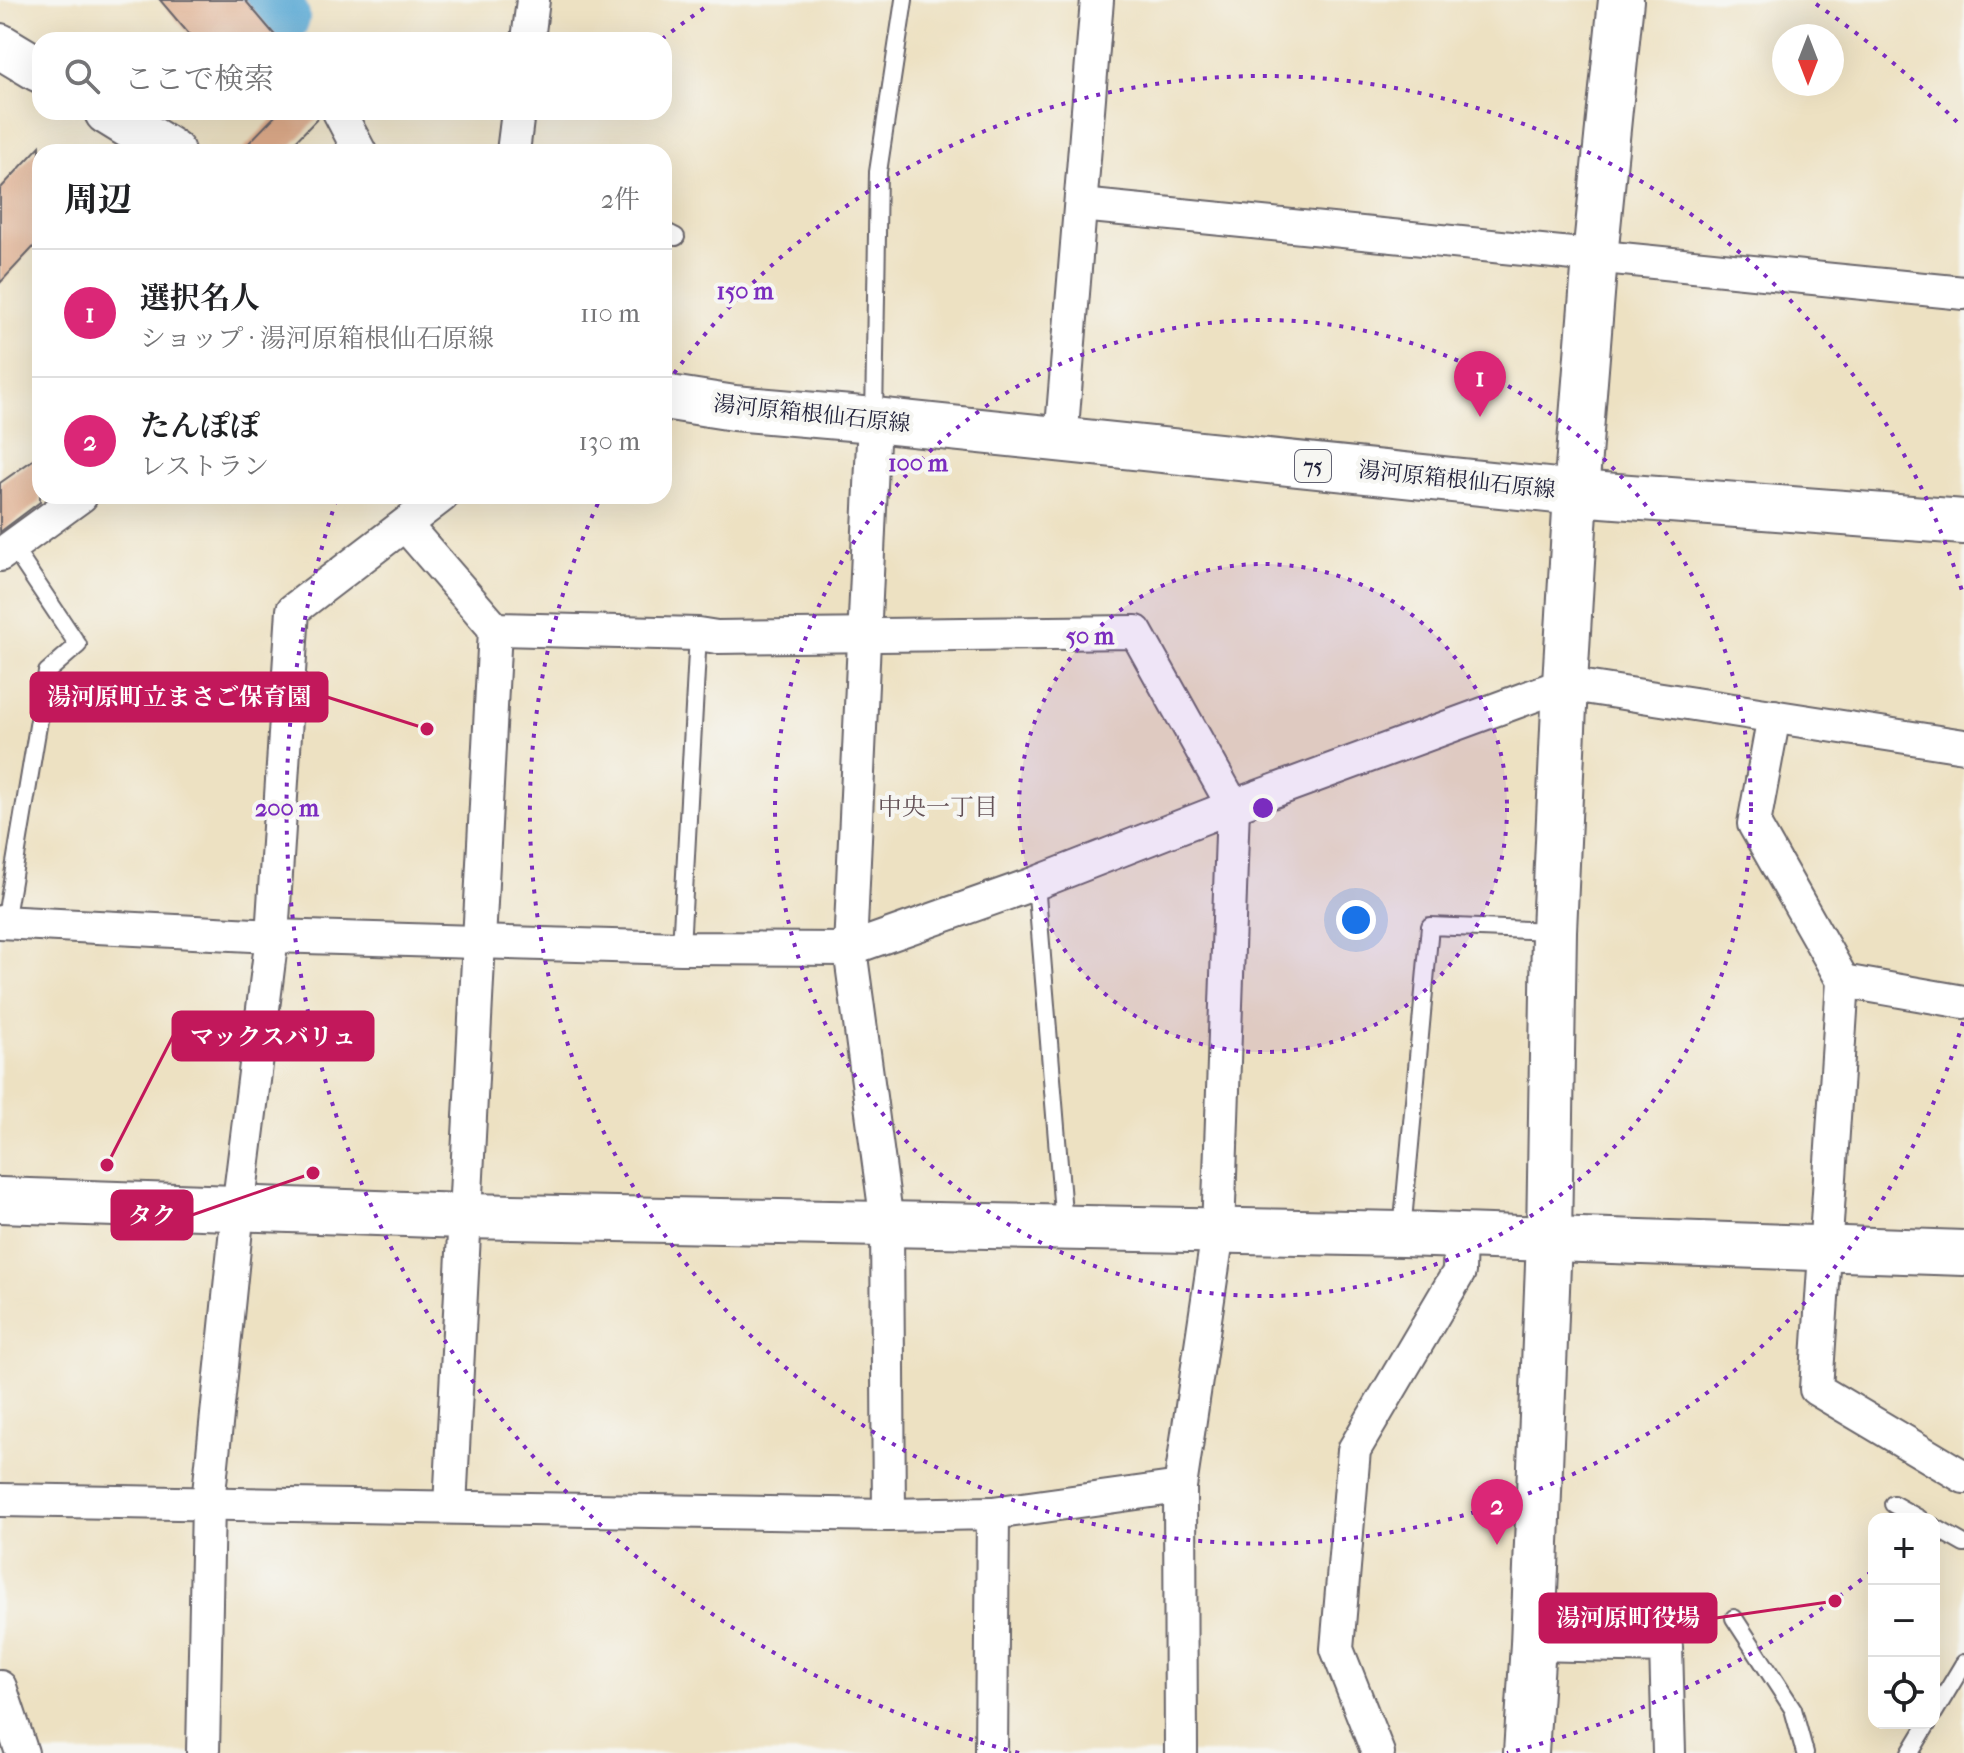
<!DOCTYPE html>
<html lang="ja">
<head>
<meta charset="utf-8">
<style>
	:root { --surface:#fff; --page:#f2f2f2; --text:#202124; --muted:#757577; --line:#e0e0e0; --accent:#db2777 }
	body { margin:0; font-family:"IM FELL French Canon","Noto Serif JP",serif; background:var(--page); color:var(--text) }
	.controls { position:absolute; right:24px; bottom:24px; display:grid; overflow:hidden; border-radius:16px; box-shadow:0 8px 32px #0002 }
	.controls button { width:72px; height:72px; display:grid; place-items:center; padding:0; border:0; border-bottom:2px solid var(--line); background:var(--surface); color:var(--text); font:40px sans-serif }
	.compass { position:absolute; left:1772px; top:24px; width:72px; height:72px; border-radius:50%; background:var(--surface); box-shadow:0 8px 32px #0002; rotate:180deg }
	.you { position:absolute; left:1356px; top:920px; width:28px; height:28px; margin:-20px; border:6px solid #fff; border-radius:50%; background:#1a73e8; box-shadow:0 0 0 12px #1a73e833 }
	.badge { display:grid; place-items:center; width:52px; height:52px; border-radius:50%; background:var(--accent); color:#fff; font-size:26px; font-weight:700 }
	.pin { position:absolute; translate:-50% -66px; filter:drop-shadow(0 2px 4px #0008) }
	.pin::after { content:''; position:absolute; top:42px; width:28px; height:24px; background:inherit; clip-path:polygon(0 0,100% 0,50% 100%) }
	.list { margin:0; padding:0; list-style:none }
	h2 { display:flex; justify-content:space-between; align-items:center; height:104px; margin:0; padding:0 32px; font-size:34px }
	h2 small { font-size:26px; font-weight:400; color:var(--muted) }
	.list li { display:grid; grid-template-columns:52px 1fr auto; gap:24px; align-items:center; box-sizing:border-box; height:128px; padding:0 32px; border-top:2px solid var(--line) }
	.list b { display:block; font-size:30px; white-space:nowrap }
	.list p { margin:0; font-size:26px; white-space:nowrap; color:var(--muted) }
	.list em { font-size:26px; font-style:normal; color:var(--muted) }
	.icon { flex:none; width:44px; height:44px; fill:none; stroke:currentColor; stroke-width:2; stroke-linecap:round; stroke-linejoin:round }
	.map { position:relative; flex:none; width:1964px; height:1753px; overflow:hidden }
	.search { position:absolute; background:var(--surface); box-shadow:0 8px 32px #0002; left:32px; top:32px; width:640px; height:88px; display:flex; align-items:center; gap:20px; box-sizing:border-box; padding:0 28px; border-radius:24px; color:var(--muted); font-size:30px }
	.panel { position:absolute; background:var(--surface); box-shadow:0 8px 32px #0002; left:32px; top:144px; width:640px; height:360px; border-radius:24px }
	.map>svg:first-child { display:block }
</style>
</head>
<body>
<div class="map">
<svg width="1964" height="1753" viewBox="0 0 1964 1753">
	<rect width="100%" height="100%" fill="#f6f6f2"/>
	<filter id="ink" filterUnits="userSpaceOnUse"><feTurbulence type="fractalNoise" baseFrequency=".0125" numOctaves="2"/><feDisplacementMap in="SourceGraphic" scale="16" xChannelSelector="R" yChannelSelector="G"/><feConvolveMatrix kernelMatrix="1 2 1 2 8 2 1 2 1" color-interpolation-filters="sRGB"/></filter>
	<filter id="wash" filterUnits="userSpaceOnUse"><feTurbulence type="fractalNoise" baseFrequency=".006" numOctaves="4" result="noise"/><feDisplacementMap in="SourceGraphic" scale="32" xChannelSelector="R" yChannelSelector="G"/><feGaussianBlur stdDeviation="1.8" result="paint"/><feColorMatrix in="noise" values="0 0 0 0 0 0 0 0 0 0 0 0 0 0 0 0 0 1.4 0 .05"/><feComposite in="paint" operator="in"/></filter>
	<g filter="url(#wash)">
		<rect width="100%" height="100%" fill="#ede1c2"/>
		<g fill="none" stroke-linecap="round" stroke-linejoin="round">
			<!-- river -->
			<polyline stroke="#5aa9d4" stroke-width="58" points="269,0 281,17"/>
		</g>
		<g id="blocks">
			<!-- building -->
			<g fill="#deab8a">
				<polygon points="160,0 245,0 279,40 194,40"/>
				<polygon points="279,112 320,112 321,115 285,152 240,152"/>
				<polygon points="40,146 40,240 0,283 0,189"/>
				<polygon points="40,455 40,502 0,532 0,483"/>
			</g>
		</g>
	</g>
	<g filter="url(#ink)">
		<use href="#blocks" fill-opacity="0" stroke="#69656a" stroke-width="2"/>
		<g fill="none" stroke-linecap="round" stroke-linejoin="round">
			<defs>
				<g id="lane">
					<polyline points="664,231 676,237"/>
					<polyline points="874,419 878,172 904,0"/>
					<polyline points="1036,883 1064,1225"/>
					<polyline points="5,923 47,672 78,645 12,546"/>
					<polyline points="681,948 698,634"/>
					<polyline points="1402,1232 1430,926 1551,931"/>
					<polyline points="1893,1504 1920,1519"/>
					<polyline points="1934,1527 1964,1544"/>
					<polyline points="1734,1618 1793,1709 1805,1753"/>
					<polyline points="1934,1713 1964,1663"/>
					<polyline points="1910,1753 1928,1723"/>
				</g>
				<g id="street">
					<polyline points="528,40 533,0"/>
					<polyline points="339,112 360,152"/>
					<polyline points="513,152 518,112"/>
					<polyline points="1081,205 1964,293"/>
					<polyline points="874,420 850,949 887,1223 889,1515"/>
					<polyline points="1061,440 1097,0"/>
					<polyline points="406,526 495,629 698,634 717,637 1136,632 1233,806 1218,1232 1180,1487 1181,1753"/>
					<polyline points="0,555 81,496"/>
					<polyline points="1774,716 1754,824 1843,981 1816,1389 1964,1477"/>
					<polyline points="0,922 272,936 681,948 850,949 1036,883 1233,806 1565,684 1964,746"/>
					<polyline points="1843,981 1964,1002"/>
					<polyline points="0,1500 889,1515 993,1513 991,1753"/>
					<polyline points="450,1507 495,629"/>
					<polyline points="993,1513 1180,1487"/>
					<polyline points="1533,1644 1666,1647 1669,1753"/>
					<polyline points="0,1687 22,1753"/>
					<polyline points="203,1753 208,1503 238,1209 272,936 293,610 442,496"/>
					<polyline points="1378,1753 1337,1649 1354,1450 1459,1272 1460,1236"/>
				</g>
				<g id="secondary">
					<polyline points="0,1200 464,1216 1402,1234 1964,1253"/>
					<polyline points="1526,1753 1533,1644 1549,1239 1554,931 1565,684 1576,493 1595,257 1621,0"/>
				</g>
				<g id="primary">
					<polyline points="0,46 40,70"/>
					<polyline points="107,112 172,152"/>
					<polyline points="664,397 734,408 874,420 1576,493 1964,522"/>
				</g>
			</defs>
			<!-- lane casing -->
			<use href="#lane" stroke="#69656a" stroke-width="20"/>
			<!-- street casing -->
			<use href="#street" stroke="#69656a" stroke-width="36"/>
			<!-- secondary casing -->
			<use href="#secondary" stroke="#69656a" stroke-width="48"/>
			<!-- primary casing -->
			<use href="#primary" stroke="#69656a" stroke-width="48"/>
			<!-- lane -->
			<use href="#lane" stroke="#fff" stroke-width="16"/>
			<!-- street -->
			<use href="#street" stroke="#fff" stroke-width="32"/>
			<!-- secondary -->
			<use href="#secondary" stroke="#fff" stroke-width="44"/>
			<!-- primary -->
			<use href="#primary" stroke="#fff" stroke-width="44"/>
		</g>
	</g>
	<!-- distance rings -->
	<circle cx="1263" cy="808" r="244" fill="#7b2cbf" fill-opacity=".12"/>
	<g fill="none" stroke="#7b2cbf" stroke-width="4" stroke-dasharray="4 8">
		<circle cx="1263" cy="808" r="244"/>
		<circle cx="1263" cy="808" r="488"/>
		<path d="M1963 1022A732 732 0 1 1 600 499M667 383A732 732 0 0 1 1963 594"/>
		<path d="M1871 1572A976 976 0 0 1 1507 1753M1019 1753A976 976 0 0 1 337 498M662 39A976 976 0 0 1 710 4M1816 4A976 976 0 0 1 1959 124"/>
	</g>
	<g text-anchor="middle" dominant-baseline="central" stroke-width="8" stroke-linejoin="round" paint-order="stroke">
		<!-- shield labels -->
		<rect fill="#f6f6f2" stroke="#626272" stroke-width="2" x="1295" y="450" width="36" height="32" rx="6"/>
		<g font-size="20" font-weight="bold" fill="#22223b">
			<text x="1313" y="466">75</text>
		</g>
		<!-- street labels -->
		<g font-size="22" fill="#22223b" stroke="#f6f6f2">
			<text transform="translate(812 414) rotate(6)">湯河原箱根仙石原線</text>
			<text transform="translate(1457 480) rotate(6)">湯河原箱根仙石原線</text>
		</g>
		<!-- neighbourhood labels -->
		<g font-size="24" fill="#645257" stroke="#f6f6f2">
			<text x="938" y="807">中央一丁目</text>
		</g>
	</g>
	<circle cx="1263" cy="808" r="12" fill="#7b2cbf" stroke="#f6f6f2" stroke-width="4"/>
	<g font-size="24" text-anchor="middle" font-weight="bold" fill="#7b2cbf" stroke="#f6f6f2" stroke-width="8" stroke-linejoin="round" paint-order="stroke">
		<text x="745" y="299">150 m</text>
		<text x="918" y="471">100 m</text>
		<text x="1090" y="644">50 m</text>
		<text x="287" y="816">200 m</text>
	</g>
	<!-- callouts -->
	<path fill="none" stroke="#c2185b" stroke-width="3" d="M427 729L327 697M107 1165L173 1036M313 1173L192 1215M1835 1601L1716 1618"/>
	<g fill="#c2185b" stroke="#f6f6f2" stroke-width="3">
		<circle cx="427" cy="729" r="8"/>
		<circle cx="107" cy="1165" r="8"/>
		<circle cx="313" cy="1173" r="8"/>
		<circle cx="1835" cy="1601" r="8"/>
	</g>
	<g fill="#c2185b" stroke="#c2185b" stroke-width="3">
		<rect x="31" y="673" width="296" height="48" rx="8"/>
		<rect x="173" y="1012" width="200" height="48" rx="8"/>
		<rect x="112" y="1191" width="80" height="48" rx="8"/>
		<rect x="1540" y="1594" width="176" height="48" rx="8"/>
	</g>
	<g font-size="24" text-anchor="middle" font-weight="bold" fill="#fff">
		<text x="179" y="705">湯河原町立まさご保育園</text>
		<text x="273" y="1045">マックスバリュ</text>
		<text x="152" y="1224">タク</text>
		<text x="1628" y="1626">湯河原町役場</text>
	</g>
</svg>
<div class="controls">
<button>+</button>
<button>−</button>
<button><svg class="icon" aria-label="locate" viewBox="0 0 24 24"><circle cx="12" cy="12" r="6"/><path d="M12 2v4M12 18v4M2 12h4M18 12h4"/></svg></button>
</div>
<svg class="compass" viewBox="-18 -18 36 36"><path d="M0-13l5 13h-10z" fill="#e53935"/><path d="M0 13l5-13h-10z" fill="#757577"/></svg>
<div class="you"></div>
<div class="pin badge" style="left:1480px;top:417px">1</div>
<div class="pin badge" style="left:1497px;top:1545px">2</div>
<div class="search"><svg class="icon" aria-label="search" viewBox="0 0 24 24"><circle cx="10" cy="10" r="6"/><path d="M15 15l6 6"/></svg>ここで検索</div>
<section class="panel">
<h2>周辺<small>2件</small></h2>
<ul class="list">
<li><span class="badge">1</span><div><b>選択名人</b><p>ショップ · 湯河原箱根仙石原線</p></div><em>110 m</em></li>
<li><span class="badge">2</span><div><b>たんぽぽ</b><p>レストラン</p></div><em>130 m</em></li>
</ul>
</section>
</div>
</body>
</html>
